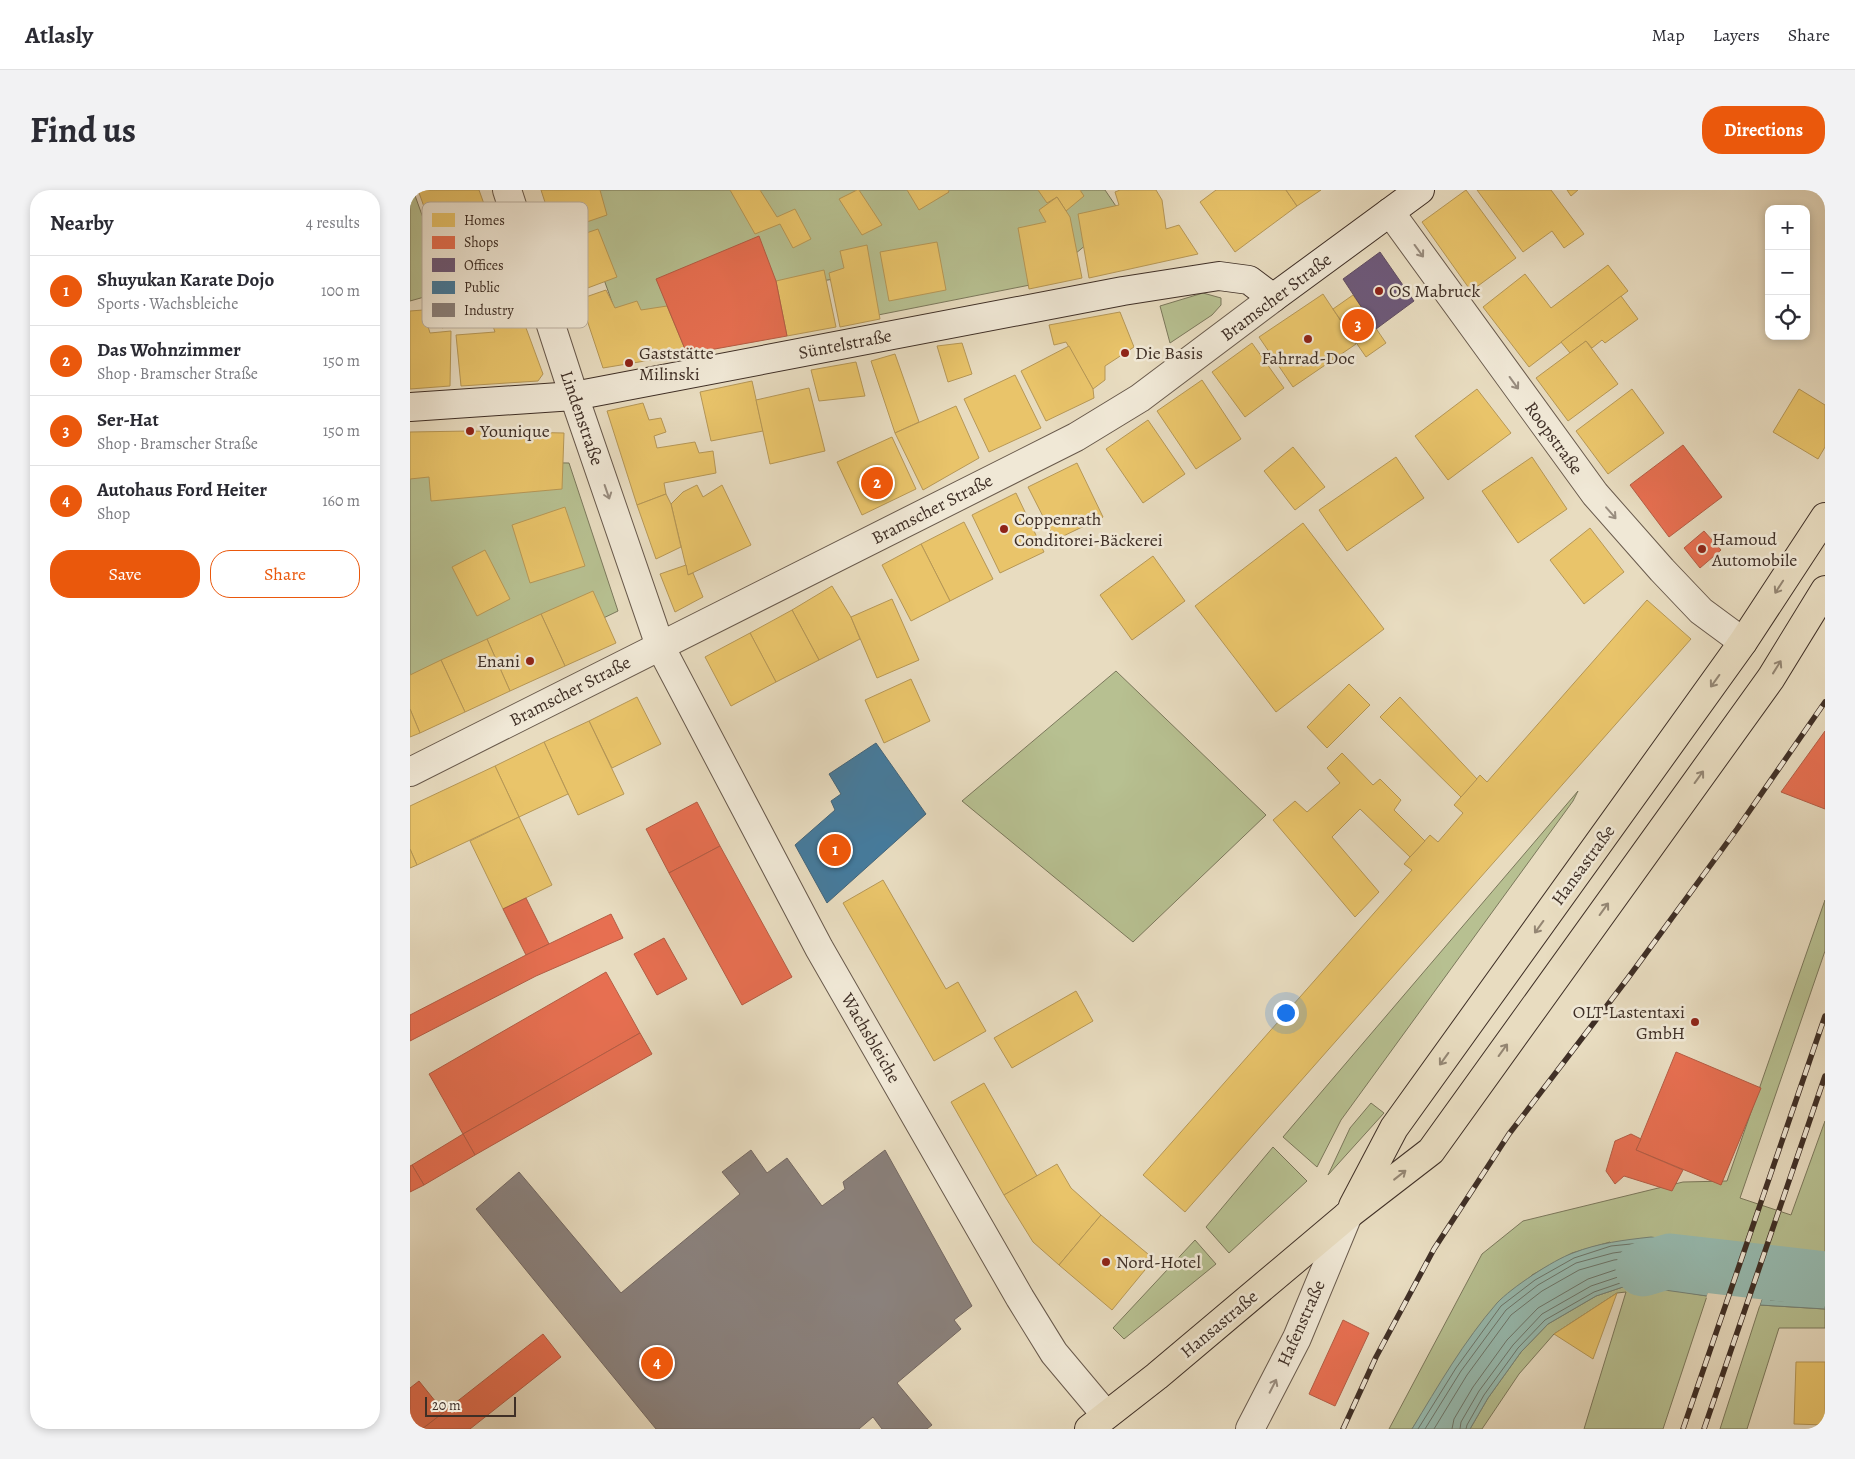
<!DOCTYPE html>
<html lang="en">
<head>
<meta charset="utf-8">
<style>
	:root { --surface:#fff; --page:#f2f2f3; --text:#2b2b33; --muted:#7c7c81; --line:#e1e1e2; --accent:#ea580c }
	body { margin:0; font-family:Alegreya,serif; background:var(--page); color:var(--text) }
	.controls { position:absolute; right:15px; top:15px; display:grid; overflow:hidden; border-radius:10px; box-shadow:0 2px 8px #0003 }
	.controls button { width:45px; height:45px; display:grid; place-items:center; padding:0; border:0; border-bottom:1px solid var(--line); background:var(--surface); color:var(--text); font:25px sans-serif }
	.scale { position:absolute; left:15px; bottom:12px; width:91px; box-sizing:border-box; padding-left:5px; border:2px solid #3f2f26; border-top:0; font-size:14px; line-height:18px; white-space:nowrap; color:#3f2f26; -webkit-text-stroke:4px #f0e8d6; paint-order:stroke }
	.you { position:absolute; left:875px; top:822px; width:18px; height:18px; margin:-12px; border:4px solid #fff; border-radius:50%; background:#1a73e8; box-shadow:0 0 0 8px #1a73e833 }
	.badge { display:grid; place-items:center; width:32px; height:32px; border-radius:50%; background:var(--accent); color:#fff; font-size:16px; font-weight:700 }
	.pin { position:absolute; translate:-50% -50%; border:2px solid #fff; box-shadow:0 1px 5px #0006 }
	.list { margin:0; padding:0; list-style:none }
	h2 { display:flex; justify-content:space-between; align-items:center; height:65px; margin:0; padding:0 20px; font-size:21px }
	h2 small { font-size:16px; font-weight:400; color:var(--muted) }
	.list li { display:grid; grid-template-columns:32px 1fr auto; gap:15px; align-items:center; box-sizing:border-box; height:70px; padding:0 20px; border-top:1px solid var(--line) }
	.list b { display:block; font-size:19px; white-space:nowrap }
	.list p { margin:0; font-size:16px; white-space:nowrap; color:var(--muted) }
	.list em { font-size:16px; font-style:normal; color:var(--muted) }
	.actions { display:flex; gap:10px; padding:15px 20px }
	.actions a { flex:1; padding:11px 0; border:1px solid var(--accent); border-radius:20px; text-align:center; font-size:18px; color:var(--accent) }
	.actions .main { background:var(--accent); color:#fff }
	.icon { flex:none; width:28px; height:28px; fill:none; stroke:currentColor; stroke-width:2; stroke-linecap:round; stroke-linejoin:round }
	.map { position:relative; flex:none; width:1415px; height:1239px; overflow:hidden; border-radius:20px }
	header { display:flex; align-items:center; gap:30px; box-sizing:border-box; height:70px; padding:0 25px; background:var(--surface); border-bottom:1px solid var(--line) }
	header strong { font-size:24px }
	nav { display:flex; gap:28px; margin-inline-start:auto; font-size:18px }
	.intro { display:flex; align-items:center; justify-content:space-between; box-sizing:border-box; height:120px; padding:0 30px }
	h1 { margin:0; font-size:35px }
	.button { padding:12px 22px; border-radius:20px; background:var(--accent); color:#fff; font-size:18px; font-weight:700 }
	main { display:flex; gap:30px; padding:0 30px }
	aside { flex:1; background:var(--surface); border-radius:20px; box-shadow:0 2px 8px #0003 }
	.map>svg:first-child { display:block }
</style>
</head>
<body>
<header>
<strong>Atlasly</strong>
<nav><a>Map</a><a>Layers</a><a>Share</a></nav>
</header>
<div class="intro"><h1>Find us</h1><a class="button">Directions</a></div>
<main>
<aside>
<h2>Nearby<small>4 results</small></h2>
<ul class="list">
<li><span class="badge">1</span><div><b>Shuyukan Karate Dojo</b><p>Sports · Wachsbleiche</p></div><em>100 m</em></li>
<li><span class="badge">2</span><div><b>Das Wohnzimmer</b><p>Shop · Bramscher Straße</p></div><em>150 m</em></li>
<li><span class="badge">3</span><div><b>Ser-Hat</b><p>Shop · Bramscher Straße</p></div><em>150 m</em></li>
<li><span class="badge">4</span><div><b>Autohaus Ford Heiter</b><p>Shop</p></div><em>160 m</em></li>
</ul>
<div class="actions"><a class="main">Save</a><a>Share</a></div>
</aside>
<div class="map">
<svg width="1415" height="1239" viewBox="0 0 1415 1239">
	<rect width="100%" height="100%" fill="#e8dcc0"/>
	<filter id="stains"><feTurbulence type="fractalNoise" baseFrequency=".004" numOctaves="4"/><feColorMatrix values="0 0 0 0 .2 0 0 0 0 .09 0 0 0 0 .02 0 0 0 .5 -.17"/></filter>
	<radialGradient id="worn" r=".72"><stop offset=".6" stop-color="#630" stop-opacity="0"/><stop offset="1" stop-color="#630" stop-opacity=".3"/></radialGradient>
	<!-- green -->
	<g fill="#b7c091" stroke="#7b785c">
		<polygon points="0,0 3,0 39,100 0,111"/>
		<polygon points="162,0 695,0 712,25 630,93 463,126 453,84 207,126"/>
		<polygon points="793,103 811,108 811,115 802,125 760,153 750,116"/>
		<polygon points="0,271 159,273 208,421 0,521"/>
		<polygon points="706,481 856,625 723,752 552,611"/>
		<polygon points="1168,601 1163,611 931,930 907,977 873,947"/>
		<polygon points="1415,710 1415,761 1330,1008 1381,1025 1415,931 1415,1069 1367,1066 1294,1054 1250,1098 1297,1106 1253,1239 1174,1239 1216,1102 1207,1103 1144,1144 1109,1184 1072,1239 1060,1239 1078,1208 1111,1162 1138,1134 1186,1106 1219,1095 1200,1052 1162,1063 1122,1085 1063,1144 1002,1239 979,1239 1072,1064 1113,1031 1273,992 1317,991"/>
		<polygon points="961,913 974,923 918,985 940,938"/>
		<polygon points="863,957 897,991 819,1063 796,1037"/>
		<polygon points="785,1050 806,1074 714,1149 703,1138"/>
		<polygon points="1350,1115 1415,1119 1415,1138 1369,1138 1337,1239 1310,1239"/>
	</g>
	<!-- water -->
	<g fill="#97bcb2" stroke="#74847a">
		<path d="M 1241,1047 L 1314,1057 L 1297,1106 L 1219,1095 L 1186,1106 L 1138,1134 L 1111,1162 L 1078,1208 L 1060,1239 L 1002,1239 C 1028,1196 1054,1151 1087,1113 C 1101,1098 1143,1070 1163,1063 C 1188,1053 1214,1050 1241,1047 Z"/>
		<polygon points="1367,1066 1415,1069 1415,1119 1350,1115"/>
	</g>
	<!-- pier -->
	<g fill="#e8dcc0">
		<polygon points="1315,1054 1316,1057 1299,1107 1296,1108"/>
		<polygon points="1367,1063 1349,1117 1348,1114 1364,1065"/>
	</g>
	<!-- homes -->
	<g fill="#e9c46a" stroke="#b69756">
		<polygon points="8,0 69,0 88,53 35,75"/>
		<polygon points="131,0 190,0 197,25 145,43"/>
		<polygon points="320,0 350,0 367,27 385,19 401,49 383,58 370,34 345,44"/>
		<polygon points="447,0 449,0 472,35 452,45 429,9"/>
		<polygon points="497,0 538,0 539,2 509,20"/>
		<polygon points="628,0 670,0 674,6 656,21 647,7 637,13"/>
		<polygon points="710,0 746,0 752,10 756,39 769,35 788,64 679,88 668,24 709,15 705,2"/>
		<polygon points="806,0 876,0 887,16 825,62 790,12"/>
		<polygon points="876,0 911,0 887,16"/>
		<polygon points="1056,0 1106,68 1061,101 1012,32"/>
		<polygon points="1067,0 1141,0 1174,44 1154,58 1142,41 1113,62"/>
		<polygon points="1157,0 1168,0 1161,6"/>
		<polygon points="647,7 660,27 672,88 619,99 608,38 636,32 629,20"/>
		<polygon points="188,39 207,87 167,102 150,52"/>
		<polygon points="527,52 536,100 479,111 470,62"/>
		<polygon points="457,55 470,129 430,137 419,83 434,78 430,61"/>
		<polygon points="88,62 133,184 128,191 51,196 46,145 85,142 61,73"/>
		<polygon points="1198,75 1218,101 1119,177 1073,117 1115,84 1141,118"/>
		<polygon points="414,80 426,137 377,146 366,91"/>
		<polygon points="196,100 205,118 227,111 231,120 257,116 277,164 193,178 170,109"/>
		<polygon points="42,104 51,132 32,138 24,110"/>
		<polygon points="913,104 946,154 883,197 849,147"/>
		<polygon points="943,105 976,153 956,167 923,119"/>
		<polygon points="1211,106 1228,129 1195,153 1192,150 1182,158 1176,151 1160,163 1151,152"/>
		<polygon points="13,120 20,143 41,141 40,196 0,199 0,121"/>
		<polygon points="710,122 724,157 695,176 695,190 683,199 656,152 644,155 639,135"/>
		<polygon points="1176,151 1208,194 1158,231 1126,188"/>
		<polygon points="552,153 562,184 538,192 527,156"/>
		<polygon points="842,153 874,198 835,227 802,182"/>
		<polygon points="659,156 683,199 684,208 636,231 611,181"/>
		<polygon points="485,164 509,232 485,243 461,171"/>
		<polygon points="446,172 455,206 409,211 401,180"/>
		<polygon points="605,185 631,238 579,262 554,209"/>
		<polygon points="792,190 831,249 786,279 747,221"/>
		<polygon points="342,191 353,241 301,251 290,202"/>
		<polygon points="399,198 415,261 360,274 346,210"/>
		<polygon points="1067,199 1101,243 1038,290 1005,246"/>
		<polygon points="1222,199 1254,243 1198,284 1166,241"/>
		<polygon points="1389,199 1415,215 1415,257 1408,269 1363,242"/>
		<polygon points="233,213 239,230 251,228 256,242 244,246 247,258 285,252 289,263 303,261 306,283 254,293 256,304 227,315 197,221"/>
		<polygon points="546,216 569,268 513,300 485,243"/>
		<polygon points="738,230 775,284 733,313 696,259"/>
		<polygon points="60,241 154,243 152,299 21,311 19,287 0,289 0,242"/>
		<polygon points="482,247 506,299 452,325 427,272"/>
		<polygon points="883,257 915,297 885,320 854,281"/>
		<polygon points="986,267 1014,308 937,361 909,320"/>
		<polygon points="1122,267 1157,319 1108,353 1072,301"/>
		<polygon points="667,273 693,327 645,350 618,297"/>
		<polygon points="287,295 293,307 312,295 341,355 278,385 261,314 273,302"/>
		<polygon points="606,303 634,362 590,383 562,325"/>
		<polygon points="256,304 261,314 271,357 246,369 227,315"/>
		<polygon points="155,317 175,376 120,393 102,335"/>
		<polygon points="554,332 583,389 540,411 511,354"/>
		<polygon points="893,333 974,439 866,522 785,416"/>
		<polygon points="1180,338 1214,382 1174,414 1140,370"/>
		<polygon points="511,354 540,411 501,431 472,375"/>
		<polygon points="75,360 100,409 67,426 42,377"/>
		<polygon points="743,366 775,411 722,450 690,405"/>
		<polygon points="276,375 278,385 283,383 293,407 265,422 250,384"/>
		<polygon points="422,396 441,427 450,449 409,470 382,420"/>
		<polygon points="183,401 206,453 155,476 131,424"/>
		<polygon points="482,409 509,470 467,488 441,427"/>
		<polygon points="1237,410 1281,449 775,1022 733,985 1002,680 994,674 1000,667 1020,645 1028,652 1053,623 1044,615 1070,585 1077,592"/>
		<polygon points="382,420 409,470 366,492 340,443"/>
		<polygon points="131,424 155,476 100,501 77,449"/>
		<polygon points="340,443 366,492 321,516 295,467"/>
		<polygon points="77,449 100,501 55,522 31,470"/>
		<polygon points="31,470 55,522 10,543 0,519 0,485"/>
		<polygon points="501,489 520,531 474,553 455,510"/>
		<polygon points="939,494 960,515 917,558 897,537"/>
		<polygon points="227,507 251,554 202,578 179,531"/>
		<polygon points="990,507 1067,589 1051,607 970,527"/>
		<polygon points="0,519 10,543 0,547"/>
		<polygon points="179,531 214,604 168,625 134,552"/>
		<polygon points="134,552 158,604 109,627 85,576"/>
		<polygon points="932,563 963,595 970,589 991,610 984,620 1015,651 1000,667 950,619 922,647 969,702 945,727 863,630 885,611 897,622 930,593 917,578"/>
		<polygon points="85,576 109,627 7,675 0,659 0,616"/>
		<polygon points="109,627 142,695 93,719 60,651"/>
		<polygon points="0,659 7,675 0,678"/>
		<polygon points="473,690 536,799 548,792 576,841 524,871 433,713"/>
		<polygon points="666,801 683,831 602,878 584,848"/>
		<polygon points="574,893 627,986 594,1005 541,912"/>
		<polygon points="647,974 661,998 691,1025 649,1075 623,1052 594,1005"/>
		<polygon points="691,1025 744,1069 702,1120 649,1075"/>
		<polygon points="1207,1103 1183,1169 1144,1144"/>
		<polygon points="1386,1172 1415,1172 1415,1235 1384,1234"/>
	</g>
	<!-- shops -->
	<g fill="#e76f51" stroke="#b55c44">
		<polygon points="349,46 366,91 377,146 277,164 246,89"/>
		<polygon points="1273,255 1312,307 1259,347 1220,295"/>
		<polygon points="1294,341 1311,360 1290,378 1274,358"/>
		<polygon points="1415,541 1415,619 1371,602"/>
		<polygon points="287,612 310,656 259,683 236,639"/>
		<polygon points="310,656 382,787 332,815 259,683"/>
		<polygon points="116,708 139,754 116,765 93,719"/>
		<polygon points="201,724 213,748 126,786 0,851 0,825 116,765"/>
		<polygon points="254,748 277,789 247,805 224,764"/>
		<polygon points="196,782 230,843 53,944 19,884"/>
		<polygon points="230,843 242,864 65,965 53,944"/>
		<polygon points="1266,862 1351,898 1311,995 1226,960"/>
		<polygon points="53,944 65,965 14,995 2,975"/>
		<polygon points="1221,944 1231,949 1226,960 1273,980 1262,1001 1214,986 1205,994 1196,981 1205,951"/>
		<polygon points="2,975 14,995 0,1002 0,976"/>
		<polygon points="933,1130 959,1143 925,1216 899,1204"/>
		<polygon points="133,1144 151,1167 60,1239 12,1239"/>
		<polygon points="9,1191 34,1222 12,1239 0,1239 0,1198"/>
	</g>
	<!-- offices -->
	<polygon fill="#6d597a" stroke="#5f4c61" points="970,62 1004,111 966,139 933,89"/>
	<!-- public -->
	<polygon fill="#457b9d" stroke="#436479" points="466,553 516,624 417,713 385,655 425,620 421,611 431,604 419,584"/>
	<!-- industry -->
	<polygon fill="#8a817c" stroke="#746862" points="341,960 357,983 377,968 412,1016 435,999 433,992 475,960 562,1116 544,1130 551,1139 487,1193 522,1235 517,1239 472,1239 463,1227 449,1239 246,1239 66,1019 109,982 211,1103 330,1004 312,982"/>
	<g fill="none" stroke-linecap="round" stroke-linejoin="round">
		<!-- shore -->
		<g stroke="#6b766c" stroke-width="1">
			<polyline points="1415,1074 1371,1072 1358,1108 1360,1110 1415,1114"/>
			<polyline points="1415,1080 1375,1078 1366,1102 1368,1105 1415,1108"/>
			<polyline points="1415,1087 1381,1086 1377,1095 1379,1098 1415,1100"/>
			<polyline points="1008,1239 1046,1178 1091,1116 1125,1090 1164,1068 1201,1056 1241,1052 1306,1061 1293,1100 1219,1090 1184,1102 1135,1130 1108,1158 1074,1205 1057,1235 1056,1239"/>
			<polyline points="1015,1239 1051,1181 1096,1120 1128,1095 1166,1073 1203,1063 1241,1058 1297,1066 1289,1093 1217,1084 1181,1096 1132,1124 1103,1155 1069,1201 1051,1232 1050,1239"/>
			<polyline points="1024,1239 1057,1185 1101,1125 1132,1101 1169,1080 1204,1070 1241,1065 1288,1073 1285,1083 1283,1085 1251,1080 1214,1077 1178,1089 1128,1118 1097,1150 1063,1197 1044,1229 1042,1239"/>
		</g>
		<!-- river -->
		<polyline stroke="#97bcb2" stroke-width="55" points="1233,1079 1260,1071 1415,1089"/>
		<defs>
			<g id="street">
				<polyline points="97,0 164,206 250,456 409,758 610,1108 644,1163 696,1225"/>
				<polyline points="980,22 1185,304 1252,380 1291,421 1333,452"/>
				<polyline points="0,582 666,247 730,208 863,108"/>
				<polyline points="840,1239 887,1148 938,1025"/>
			</g>
			<polyline id="secondary" points="0,217 164,206 713,101 809,86 839,90 863,108 1010,0"/>
			<g id="primary">
				<polyline points="943,1016 984,938 1333,452 1415,327"/>
				<polyline points="679,1239 747,1186 938,1025 1021,961 1361,488 1415,400"/>
			</g>
		</defs>
		<!-- street casing -->
		<use href="#street" stroke="#695a4c" stroke-width="30"/>
		<!-- secondary casing -->
		<use href="#secondary" stroke="#3f2f26" stroke-width="30"/>
		<!-- primary casing -->
		<use href="#primary" stroke="#3f2f26" stroke-width="30"/>
		<!-- street -->
		<use href="#street" stroke="#f0e8d6" stroke-width="28"/>
		<!-- secondary -->
		<use href="#secondary" stroke="#f0e8d6" stroke-width="28"/>
		<!-- primary -->
		<use href="#primary" stroke="#e8dcc0" stroke-width="28"/>
		<defs>
			<g id="rail">
				<polyline points="933,1239 966,1167 1024,1059 1099,944 1218,788 1327,639 1415,512"/>
				<polyline points="1273,1239 1415,826"/>
				<polyline points="1294,1239 1415,886"/>
			</g>
		</defs>
		<!-- rail casing -->
		<use href="#rail" stroke="#3f2f26" stroke-width="5.5"/>
		<!-- rail -->
		<use href="#rail" stroke="#f0e8d6" stroke-width="4" stroke-dasharray="11" stroke-linecap="butt"/>
	</g>
	<!-- one-way arrows -->
	<defs><path id="oneway-shaft" d="M-6 0H5M1.5-3L5.5 0L1.5 3" fill="none" stroke-width="1.6" stroke-linecap="round" stroke-linejoin="round" transform="scale(1.25)"/></defs>
	<g stroke="#988c7e">
		<use href="#oneway-shaft" transform="translate(1009 61) rotate(54)"/>
		<use href="#oneway-shaft" transform="translate(1104 193) rotate(54)"/>
		<use href="#oneway-shaft" transform="translate(197 302) rotate(71)"/>
		<use href="#oneway-shaft" transform="translate(1201 323) rotate(49)"/>
		<use href="#oneway-shaft" transform="translate(863 1196) rotate(-63)"/>
	</g>
	<g stroke="#948673">
		<use href="#oneway-shaft" transform="translate(1369 397) rotate(123)"/>
		<use href="#oneway-shaft" transform="translate(1367 477) rotate(-58)"/>
		<use href="#oneway-shaft" transform="translate(1305 491) rotate(126)"/>
		<use href="#oneway-shaft" transform="translate(1289 587) rotate(-54)"/>
		<use href="#oneway-shaft" transform="translate(1194 719) rotate(-54)"/>
		<use href="#oneway-shaft" transform="translate(1129 737) rotate(126)"/>
		<use href="#oneway-shaft" transform="translate(1093 860) rotate(-54)"/>
		<use href="#oneway-shaft" transform="translate(1034 869) rotate(126)"/>
		<use href="#oneway-shaft" transform="translate(990 985) rotate(-38)"/>
	</g>
	<!-- markers -->
	<g fill="#8f2418" stroke="#f0e8d6" stroke-width="2">
		<circle cx="969" cy="101" r="5"/>
		<circle cx="898" cy="149" r="5"/>
		<circle cx="715" cy="163" r="5"/>
		<circle cx="219" cy="173" r="5"/>
		<circle cx="60" cy="241" r="5"/>
		<circle cx="594" cy="339" r="5"/>
		<circle cx="1292" cy="359" r="5"/>
		<circle cx="120" cy="471" r="5"/>
		<circle cx="1285" cy="832" r="5"/>
		<circle cx="696" cy="1072" r="5"/>
	</g>
	<g text-anchor="middle" dominant-baseline="central" stroke-width="5" stroke-linejoin="round" paint-order="stroke">
		<!-- poi labels -->
		<g font-size="18" fill="#3f2f26" stroke="#f0e8d6" text-anchor="start">
			<text x="979" y="101">OS Mabruck</text>
			<text x="229" y="163">Gaststätte<tspan x="229" dy="21">Milinski</tspan></text>
			<text x="725" y="163">Die Basis</text>
			<text x="898" y="168" text-anchor="middle">Fahrrad-Doc</text>
			<text x="70" y="241">Younique</text>
			<text x="604" y="329">Coppenrath<tspan x="604" dy="21">Conditorei-Bäckerei</tspan></text>
			<text x="1302" y="349">Hamoud<tspan x="1302" dy="21">Automobile</tspan></text>
			<text x="110" y="471" text-anchor="end">Enani</text>
			<text x="1275" y="822" text-anchor="end">OLT-Lastentaxi<tspan x="1275" dy="21">GmbH</tspan></text>
			<text x="706" y="1072">Nord-Hotel</text>
		</g>
		<!-- street labels -->
		<g font-size="18" fill="#3f2f26" stroke="#f0e8d6">
			<text transform="translate(866 107) rotate(-37)">Bramscher Straße</text>
			<text transform="translate(435 154) rotate(-11)">Süntelstraße</text>
			<text transform="translate(172 228) rotate(71)">Lindenstraße</text>
			<text transform="translate(1144 248) rotate(54)">Roopstraße</text>
			<text transform="translate(522 319) rotate(-27)">Bramscher Straße</text>
			<text transform="translate(160 501) rotate(-27)">Bramscher Straße</text>
			<text transform="translate(1173 675) rotate(-54)">Hansastraße</text>
			<text transform="translate(461 848) rotate(60)">Wachsbleiche</text>
			<text transform="translate(891 1133) rotate(-66)">Hafenstraße</text>
			<text transform="translate(809 1134) rotate(-40)">Hansastraße</text>
		</g>
	</g>
	<!-- legend -->
	<rect x="12" y="12" width="166" height="126" rx="8" fill="#f0e8d6" stroke="#bbb0a1" stroke-width="1"/>
	<rect x="22" y="23" width="23" height="14" fill="#e9c46a"/>
	<rect x="22" y="46" width="23" height="13" fill="#e76f51"/>
	<rect x="22" y="68" width="23" height="14" fill="#6d597a"/>
	<rect x="22" y="91" width="23" height="13" fill="#457b9d"/>
	<rect x="22" y="113" width="23" height="14" fill="#8a817c"/>
	<g font-size="14" fill="#3f2f26">
		<text x="54" y="35">Homes</text>
		<text x="54" y="57">Shops</text>
		<text x="54" y="80">Offices</text>
		<text x="54" y="102">Public</text>
		<text x="54" y="125">Industry</text>
	</g>
	<rect width="100%" height="100%" filter="url(#stains)"/>
	<rect width="100%" height="100%" fill="url(#worn)"/>
</svg>
<div class="controls">
<button>+</button>
<button>−</button>
<button><svg class="icon" aria-label="locate" viewBox="0 0 24 24"><circle cx="12" cy="12" r="6"/><path d="M12 2v4M12 18v4M2 12h4M18 12h4"/></svg></button>
</div>
<div class="scale">20 m</div>
<div class="you"></div>
<div class="pin badge" style="left:425px;top:660px">1</div>
<div class="pin badge" style="left:467px;top:293px">2</div>
<div class="pin badge" style="left:948px;top:135px">3</div>
<div class="pin badge" style="left:247px;top:1173px">4</div>
</div>
</main>
</body>
</html>
